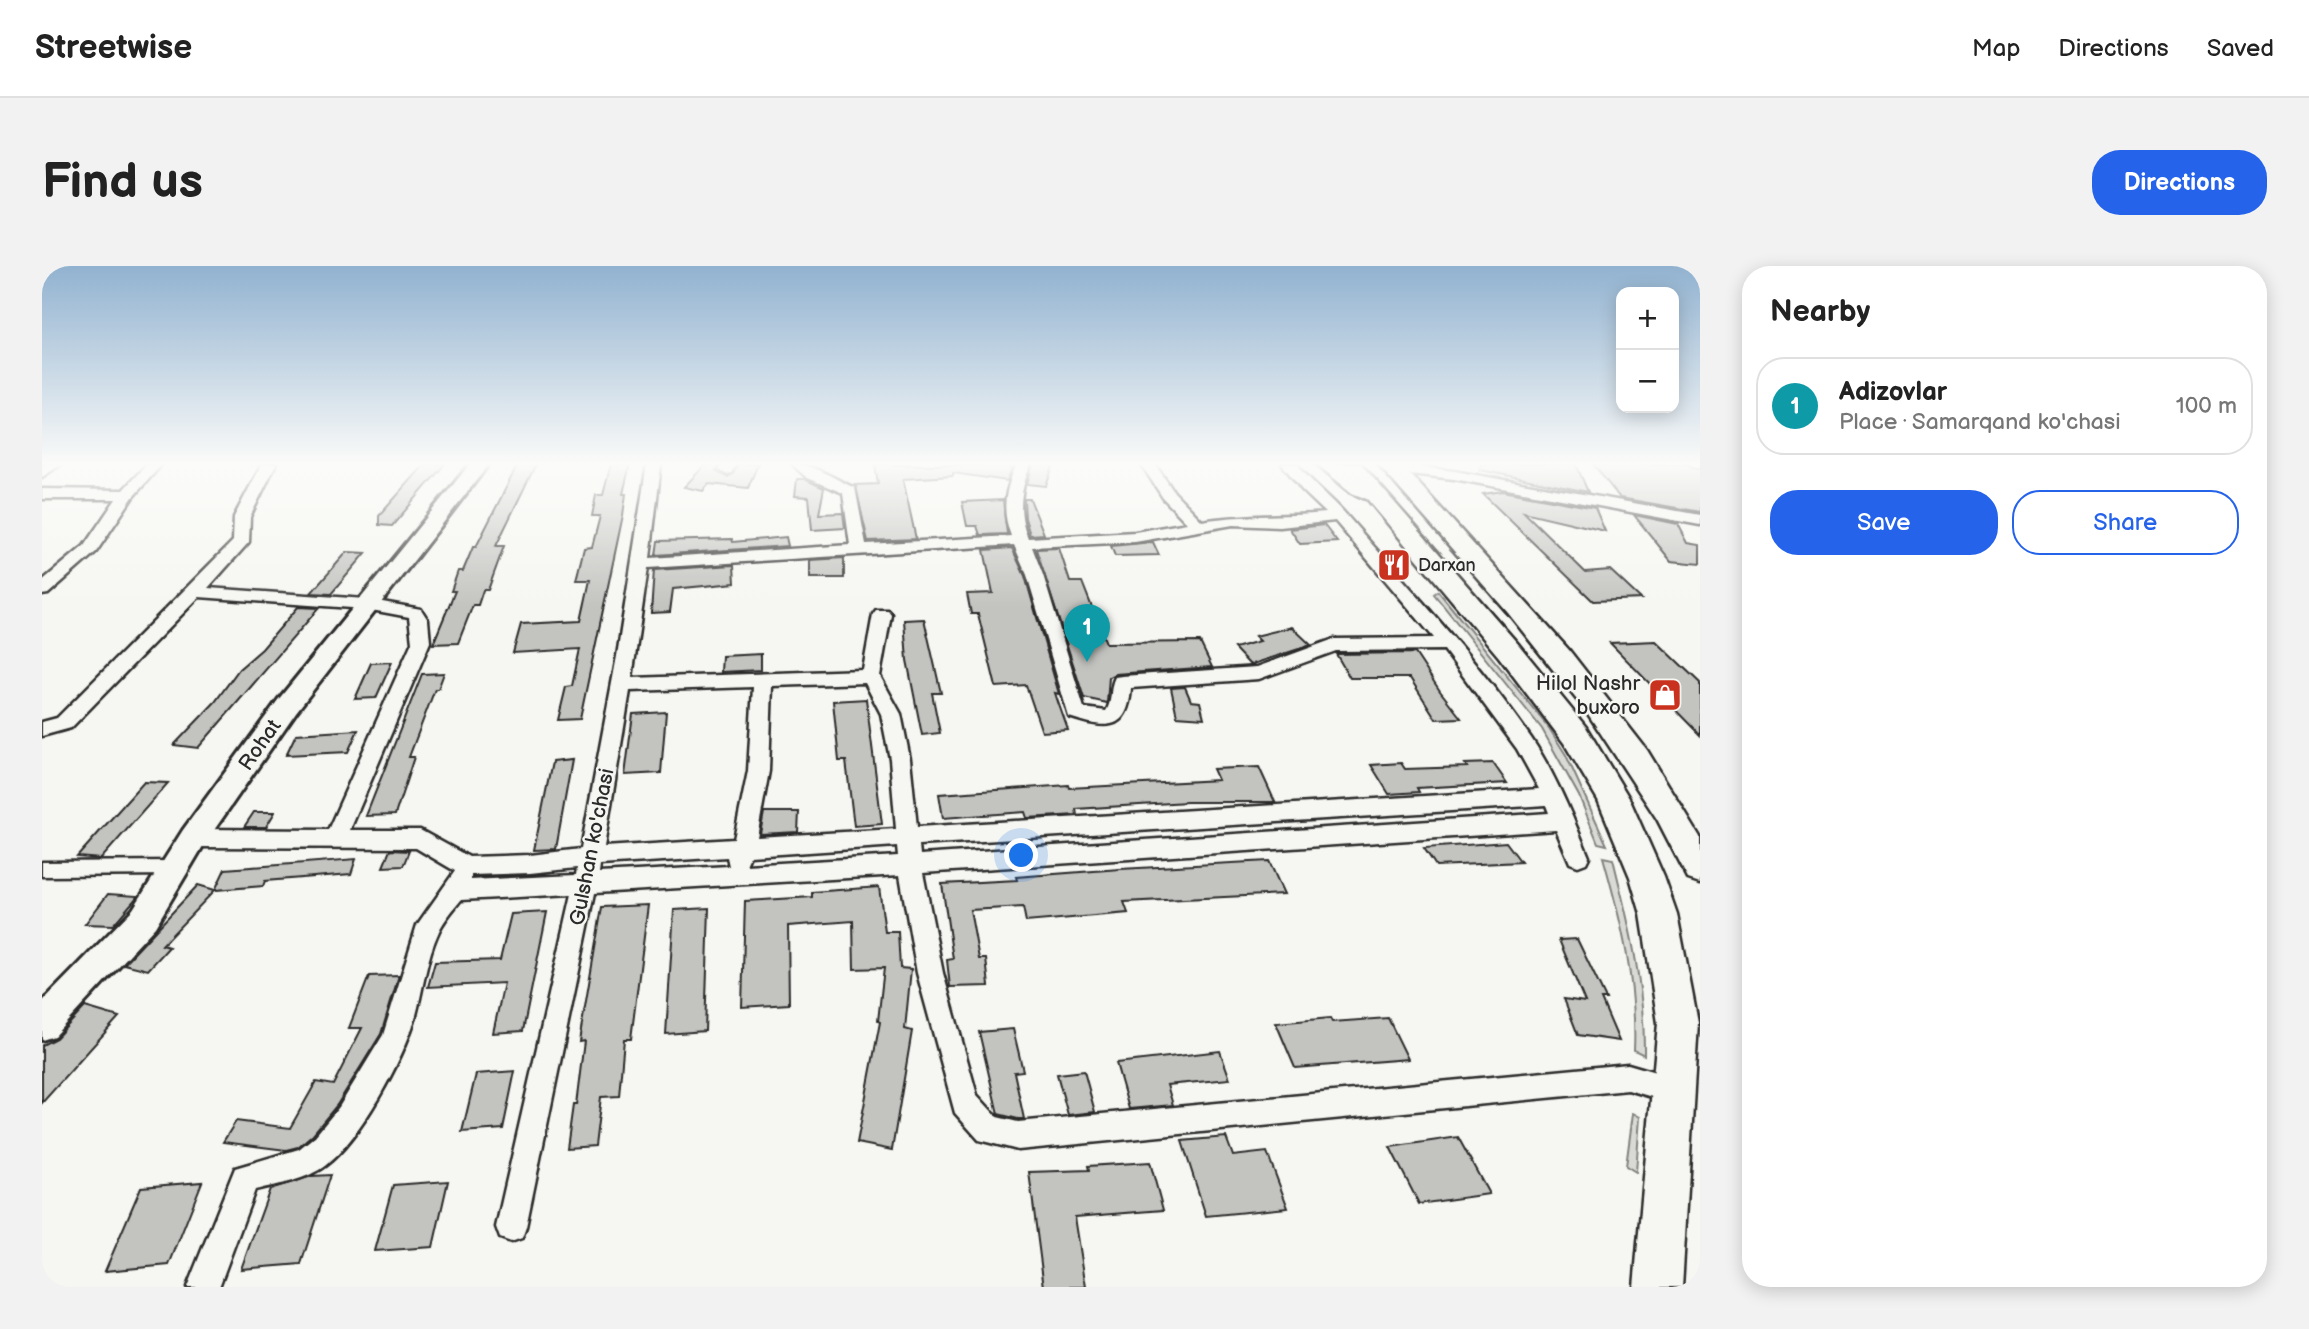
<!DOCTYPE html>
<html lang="en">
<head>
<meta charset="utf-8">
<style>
	:root { --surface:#fff; --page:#f2f2f2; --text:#222; --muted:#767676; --line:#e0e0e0; --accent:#2563eb }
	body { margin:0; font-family:"Balsamiq Sans",sans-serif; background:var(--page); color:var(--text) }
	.controls { position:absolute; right:21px; top:21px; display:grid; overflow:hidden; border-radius:14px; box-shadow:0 4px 18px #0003 }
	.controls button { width:63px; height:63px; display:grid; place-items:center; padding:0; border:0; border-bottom:2px solid var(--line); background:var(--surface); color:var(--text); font:35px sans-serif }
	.you { position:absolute; left:980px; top:590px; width:24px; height:24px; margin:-18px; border:5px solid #fff; border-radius:50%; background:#1a73e8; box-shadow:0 0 0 10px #1a73e833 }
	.badge { display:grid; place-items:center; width:46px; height:46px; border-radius:50%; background:var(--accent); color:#fff; font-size:23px; font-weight:700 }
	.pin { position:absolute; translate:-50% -58px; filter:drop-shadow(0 2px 4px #0008) }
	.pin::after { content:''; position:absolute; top:37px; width:24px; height:21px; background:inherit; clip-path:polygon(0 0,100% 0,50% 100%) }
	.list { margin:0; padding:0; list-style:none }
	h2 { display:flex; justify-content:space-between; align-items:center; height:91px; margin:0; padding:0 28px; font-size:30px }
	h2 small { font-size:23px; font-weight:400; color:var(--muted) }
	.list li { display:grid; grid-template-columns:46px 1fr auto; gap:21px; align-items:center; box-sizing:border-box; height:98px; margin:0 14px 14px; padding:0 14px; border:2px solid var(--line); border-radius:28px }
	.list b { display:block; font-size:26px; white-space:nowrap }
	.list p { margin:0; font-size:23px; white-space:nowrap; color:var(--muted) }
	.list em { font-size:23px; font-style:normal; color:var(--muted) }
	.actions { display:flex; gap:14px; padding:21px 28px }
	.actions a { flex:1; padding:16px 0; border:2px solid var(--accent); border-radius:28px; text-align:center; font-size:24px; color:var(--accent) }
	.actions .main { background:var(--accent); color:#fff }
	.map { position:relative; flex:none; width:1658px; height:1021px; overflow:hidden; border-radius:28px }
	header { display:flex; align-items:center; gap:42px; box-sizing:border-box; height:98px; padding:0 35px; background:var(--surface); border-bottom:2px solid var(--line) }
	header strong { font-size:33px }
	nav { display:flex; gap:38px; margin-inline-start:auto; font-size:24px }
	.intro { display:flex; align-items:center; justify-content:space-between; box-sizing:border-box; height:168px; padding:0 42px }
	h1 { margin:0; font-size:49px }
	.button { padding:18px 32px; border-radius:28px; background:var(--accent); color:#fff; font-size:24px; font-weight:700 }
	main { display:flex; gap:42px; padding:0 42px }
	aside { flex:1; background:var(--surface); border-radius:28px; box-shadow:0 4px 18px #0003 }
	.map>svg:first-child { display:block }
</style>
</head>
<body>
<header>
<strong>Streetwise</strong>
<nav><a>Map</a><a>Directions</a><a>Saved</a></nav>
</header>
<div class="intro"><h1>Find us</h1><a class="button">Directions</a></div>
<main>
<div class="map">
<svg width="1658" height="1021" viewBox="0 0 1658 1021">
	<rect width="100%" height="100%" fill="#f6f6f2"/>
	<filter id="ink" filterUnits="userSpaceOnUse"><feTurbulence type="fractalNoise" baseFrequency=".0143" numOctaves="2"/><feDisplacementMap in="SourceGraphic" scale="14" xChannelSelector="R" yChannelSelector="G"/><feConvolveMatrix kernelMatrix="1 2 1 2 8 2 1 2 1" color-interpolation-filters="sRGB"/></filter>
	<g filter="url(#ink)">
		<!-- green -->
		<g fill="#d9d9d5" stroke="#828280" stroke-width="2">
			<polygon points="1396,325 1507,462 1524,489 1565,579 1556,577 1537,530 1500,463 1392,328"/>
			<path d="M 1561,591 L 1571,593 C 1587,657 1603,722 1602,789 L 1592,784 C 1595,718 1579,654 1561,591 Z"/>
			<polygon points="1591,847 1598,851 1594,906 1584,900"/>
		</g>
		<!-- building -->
		<g fill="#c3c3c0" stroke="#2b2b2b" stroke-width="2">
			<polygon points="383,198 403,198 350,260 337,259 337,250"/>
			<polygon points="476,198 494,198 454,280 462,280 446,324 441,324 436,339 431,339 416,377 391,378 413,325 409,325 416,305 421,305 431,281 434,281"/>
			<polygon points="569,198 588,198 581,228 584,228 581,249 538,453 516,454 524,421 530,420 538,383 471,387 479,358 539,355 548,314 534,314 542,282 550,281 558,250 550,250 554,229 561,229"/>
			<polygon points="664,198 677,198 674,205 685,211 691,208 696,198 716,198 706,222 667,218 661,225 642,221"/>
			<polygon points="833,198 911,199 972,198 965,215 911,207 911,210 861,213 874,273 826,275 813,219 836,218"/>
			<polygon points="991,198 1012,198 1004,220 985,218"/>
			<polygon points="1439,198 1534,198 1546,226 1438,204"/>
			<polygon points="1551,198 1647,198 1651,202 1658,203 1658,246 1578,232"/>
			<polygon points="755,213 762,213 782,222 777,248 801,247 803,262 770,264 767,231 753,230"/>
			<polygon points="1461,225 1553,242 1563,265 1482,246 1543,306 1568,304 1599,333 1551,335 1441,228"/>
			<polygon points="982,233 988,233 1002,268 988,269 983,252"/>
			<polygon points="961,234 965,268 938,269 935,260 925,260 920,236"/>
			<polygon points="1592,249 1636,258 1646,277 1658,279 1658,298 1629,295"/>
			<polygon points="1282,259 1295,276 1258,278 1248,263"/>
			<polygon points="744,271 746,280 614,289 616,275 690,273 691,276"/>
			<polygon points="1111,276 1117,289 1073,290 1069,280"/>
			<polygon points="970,282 983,310 1017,428 1013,427 1016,436 1026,464 1000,466 984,419 954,421 936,348 929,348 925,328 951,327 942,284"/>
			<polygon points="1017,282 1028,316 1040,316 1064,377 1158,376 1170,401 1073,408 1067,411 1065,437 1042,432 994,283"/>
			<polygon points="305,286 324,287 289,328 269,327"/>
			<polygon points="802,292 802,312 768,312 768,294"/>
			<polygon points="692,299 693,317 631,323 628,346 609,347 612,304"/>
			<polygon points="256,341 277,342 156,482 132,479 173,436 197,403 220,383"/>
			<polygon points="882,353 899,427 890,427 898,467 880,469 865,394 862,354"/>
			<polygon points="1250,361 1269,379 1208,399 1192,382 1218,375 1213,370"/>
			<polygon points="1614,375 1658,417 1658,469 1568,377"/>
			<polygon points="1373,387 1398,425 1419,452 1394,453 1368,412 1308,412 1294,388"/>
			<polygon points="719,388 719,404 679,406 680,390"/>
			<polygon points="350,396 334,432 313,433 329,397"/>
			<polygon points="402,407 396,423 393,423 367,491 372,491 353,549 324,550 380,408"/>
			<polygon points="1143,421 1149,435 1158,436 1162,452 1135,450 1129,422"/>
			<polygon points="824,433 840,558 812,560 804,495 797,495 791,435"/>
			<polygon points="624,446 619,507 583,509 591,448"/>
			<polygon points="316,464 306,486 244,489 254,468"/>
			<polygon points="530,494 514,583 492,584 510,496"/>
			<polygon points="1359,497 1363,503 1425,501 1423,498 1451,497 1465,517 1375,522 1377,526 1347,528 1329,499"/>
			<polygon points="1217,501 1233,536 1145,536 1034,543 1035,549 985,552 983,546 901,552 897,528 1026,519 1027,522 1176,514 1171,503"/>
			<polygon points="102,516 126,517 59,593 35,591"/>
			<polygon points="212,546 233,546 224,561 202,561"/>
			<polygon points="722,546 757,546 756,566 718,568"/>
			<polygon points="1464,576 1479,596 1394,600 1382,582"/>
			<polygon points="348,584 367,585 361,600 341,601"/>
			<polygon points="314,593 309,608 223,615 221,620 173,624 183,603"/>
			<polygon points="1227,595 1242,628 1082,636 1086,647 984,656 981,641 928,644 937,693 944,693 947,720 908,721 905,694 911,693 900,618 975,614 974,611 1078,603"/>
			<polygon points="156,619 173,624 120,679 127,681 106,704 82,698"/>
			<polygon points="837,621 843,666 856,666 858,702 869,703 863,763 870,765 850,884 815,877 838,756 836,755 842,702 812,703 811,655 746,660 747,738 700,741 703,635 770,631 770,626"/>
			<polygon points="66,628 96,630 71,659 43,658"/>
			<polygon points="606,639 589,773 582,773 577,830 559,831 553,880 525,882 531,839 534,839 542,775 537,776 560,641"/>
			<polygon points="667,642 663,765 624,768 632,644"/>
			<polygon points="505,646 481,765 451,767 462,717 386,721 393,696 458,694 469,648"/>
			<polygon points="1535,673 1564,733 1559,733 1577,775 1536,769 1522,733 1543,736 1517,674"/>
			<polygon points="357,709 339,768 295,839 271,868 256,881 244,884 181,876 194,855 248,862 274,816 291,819 320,762 307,762 327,710"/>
			<polygon points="43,741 77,751 0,837 0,779 14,772"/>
			<polygon points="1288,752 1290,756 1346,752 1366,793 1253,802 1234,757"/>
			<polygon points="971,763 981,805 972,806 982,853 976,853 956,848 937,766"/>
			<polygon points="1178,785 1188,813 1125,819 1131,839 1087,843 1074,797"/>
			<polygon points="473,805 461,863 420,866 434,808"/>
			<polygon points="1042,805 1053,846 1026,849 1015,808"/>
			<polygon points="1184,871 1191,890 1225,886 1246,942 1164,950 1140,875"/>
			<polygon points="1416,871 1447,928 1377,938 1348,881"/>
			<polygon points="1108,896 1121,944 1033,951 1044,1021 1002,1021 987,906 1047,904 1046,900"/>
			<polygon points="288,909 259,998 199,1003 228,923 270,910"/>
			<polygon points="406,915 391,981 333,985 351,919"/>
			<polygon points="160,916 127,999 63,1005 99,921"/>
		</g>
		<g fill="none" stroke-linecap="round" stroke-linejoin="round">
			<defs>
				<polygon id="pedestrian" points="135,595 141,597 144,602 141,607 135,609 0,610 0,596"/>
				<g id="minor">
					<polygon points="3,198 20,198 0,211 0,200"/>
					<polygon points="105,198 120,198 91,231 54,286 6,328 0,329 0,315 42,280 74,233 0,233 0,223 81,224"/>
					<path d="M 220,198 L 234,198 L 208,251 L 207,276 L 166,322 L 324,333 L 379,343 L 386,354 L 388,376 L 308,564 L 378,564 L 427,591 L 488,589 L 539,583 L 575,390 L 605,198 L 619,198 L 608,292 L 808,279 L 801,227 L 765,212 L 750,198 C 771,198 793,213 813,222 L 824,278 L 969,270 C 959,244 963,223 975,198 L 989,198 C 978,224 975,245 986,272 L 1093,266 L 1145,257 L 1121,232 L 1099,198 L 1113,198 L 1132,226 L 1160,255 C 1201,248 1243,251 1284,247 L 1260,224 L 1240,198 L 1255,198 C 1270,218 1290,232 1306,251 C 1369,323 1435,394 1489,472 C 1514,509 1530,550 1547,591 L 1544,597 L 1536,600 L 1528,597 L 1514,564 L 881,607 L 901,707 L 935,829 L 955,851 L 976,856 L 1586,798 L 1641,814 L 1645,824 L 1641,834 L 1631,837 L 1586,824 L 976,884 L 937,874 L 913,847 L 875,707 L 858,609 L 553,627 L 484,961 L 480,972 L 469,976 L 458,972 L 454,961 L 530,628 L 419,634 C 411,644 402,654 397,665 C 384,692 381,725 373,753 C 360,795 319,872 284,899 C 265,914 236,918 213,924 L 177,1021 L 145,1021 L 193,902 L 257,883 L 273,870 L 297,841 L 341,769 L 375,659 L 413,605 L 374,582 L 151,581 L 143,578 L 140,572 L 143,566 L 151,563 L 286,564 L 370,376 L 367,351 L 324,343 L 157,331 L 29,462 L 0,470 L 0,456 L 15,452 L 191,275 L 192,251 ZM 1293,255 L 1392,372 L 1292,373 L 1215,401 L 1080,410 L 1073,411 C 1067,422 1071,435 1064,445 L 1042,442 L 1001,309 L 990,281 L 1093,276 L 1191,259 L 1238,261 ZM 972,279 L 985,309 L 1027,451 C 1062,462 1086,468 1089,422 L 1217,413 L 1294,385 L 1402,384 L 1475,483 L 1497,523 L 875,561 L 868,493 L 859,448 L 838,410 L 849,348 L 846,344 L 834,344 L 831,348 L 821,404 L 590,412 L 606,302 ZM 823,417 L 839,448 L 848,493 L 854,563 L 715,571 L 727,505 L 730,420 ZM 711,421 L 706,505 L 692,573 L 562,581 L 588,425 ZM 1504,539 L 1507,547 L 878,589 L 877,579 ZM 855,580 L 856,590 L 704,599 L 708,590 ZM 685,591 L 687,600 L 557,607 L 558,599 ZM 535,602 L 534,609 L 429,614 L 429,609 L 488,607 Z"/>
					<polygon points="680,198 694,198 689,207 684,208 677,204"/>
					<polygon points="1355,198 1412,205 1658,249 1658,259 1412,213 1351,206 1344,202 1346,199"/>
				</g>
				<g id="tertiary">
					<polygon points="428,198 447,198 254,446 161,580 113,661 12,770 0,774 0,736 91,643 141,564 236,434"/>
					<polygon points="1275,198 1296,198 1344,231 1335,237 1310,227"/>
				</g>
				<g id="primary">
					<polygon points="1296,198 1319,198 1477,379 1544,461 1587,532 1622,611 1635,648 1656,757 1640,1021 1592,1021 1616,757 1599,648 1588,611 1556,534 1522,477 1457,391"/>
					<polygon points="1336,198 1359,198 1527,384 1605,484 1658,571 1658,617 1646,613 1615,553 1546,448 1466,347"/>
				</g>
			</defs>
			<!-- pedestrian casing -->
			<use href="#pedestrian" stroke="#2b2b2b" stroke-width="5"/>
			<!-- minor casing -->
			<use href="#minor" stroke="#2b2b2b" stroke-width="5"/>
			<!-- tertiary casing -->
			<use href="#tertiary" stroke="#2b2b2b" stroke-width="6"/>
			<!-- primary casing -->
			<use href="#primary" stroke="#2b2b2b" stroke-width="5"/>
			<!-- pedestrian -->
			<use href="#pedestrian" fill="#f6f6f2" fill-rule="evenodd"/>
			<!-- minor -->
			<use href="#minor" fill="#f6f6f2" fill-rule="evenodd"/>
			<!-- tertiary -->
			<use href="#tertiary" fill="#f6f6f2" fill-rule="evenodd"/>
			<!-- primary -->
			<use href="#primary" fill="#f6f6f2" fill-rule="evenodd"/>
		</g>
	</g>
	<!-- sky -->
	<linearGradient id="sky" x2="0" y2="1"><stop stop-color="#91b2d0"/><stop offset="0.58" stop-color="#fbfbf9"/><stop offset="1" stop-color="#fbfbf9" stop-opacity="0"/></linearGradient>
	<rect width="1658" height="341" fill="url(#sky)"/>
	<!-- icons -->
	<defs>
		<symbol id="restaurant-square" viewBox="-11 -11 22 22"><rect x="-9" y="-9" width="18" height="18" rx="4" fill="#c8321e" stroke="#f6f6f2"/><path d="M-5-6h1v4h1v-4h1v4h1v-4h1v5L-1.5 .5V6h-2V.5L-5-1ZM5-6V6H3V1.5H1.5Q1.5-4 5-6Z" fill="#fff"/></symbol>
		<symbol id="shop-square" viewBox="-11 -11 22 22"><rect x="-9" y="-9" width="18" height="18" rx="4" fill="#c8321e" stroke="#f6f6f2"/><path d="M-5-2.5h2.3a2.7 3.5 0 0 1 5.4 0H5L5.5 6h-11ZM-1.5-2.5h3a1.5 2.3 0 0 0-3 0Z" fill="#fff"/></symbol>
	</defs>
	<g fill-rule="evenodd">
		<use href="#restaurant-square" x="1333" y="280" width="38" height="38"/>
		<use href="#shop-square" x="1604" y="410" width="38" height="38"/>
	</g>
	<g text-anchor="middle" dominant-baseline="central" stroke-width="5" stroke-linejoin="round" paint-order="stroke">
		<!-- far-poi labels -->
		<g font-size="18" fill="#2b2b2b" stroke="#f6f6f2" text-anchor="start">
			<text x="1376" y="299">Darxan</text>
		</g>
		<!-- poi labels -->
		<g font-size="21" fill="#2b2b2b" stroke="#f6f6f2" text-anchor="end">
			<text x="1598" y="417">Hilol Nashr<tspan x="1598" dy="24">buxoro</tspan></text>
		</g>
		<!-- street labels -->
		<g font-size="21" fill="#2b2b2b" stroke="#f6f6f2">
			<text transform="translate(218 479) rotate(-55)">Rohat</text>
			<text transform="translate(550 581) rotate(-79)">Gulshan ko'chasi</text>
		</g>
	</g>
</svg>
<div class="controls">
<button>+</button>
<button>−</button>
</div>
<div class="you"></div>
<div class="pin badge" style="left:1045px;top:396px;background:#0f9aa8">1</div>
</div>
<aside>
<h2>Nearby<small></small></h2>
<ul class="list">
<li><span class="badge" style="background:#0f9aa8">1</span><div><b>Adizovlar</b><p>Place · Samarqand ko'chasi</p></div><em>100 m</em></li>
</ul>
<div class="actions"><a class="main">Save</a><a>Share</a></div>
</aside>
</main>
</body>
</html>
